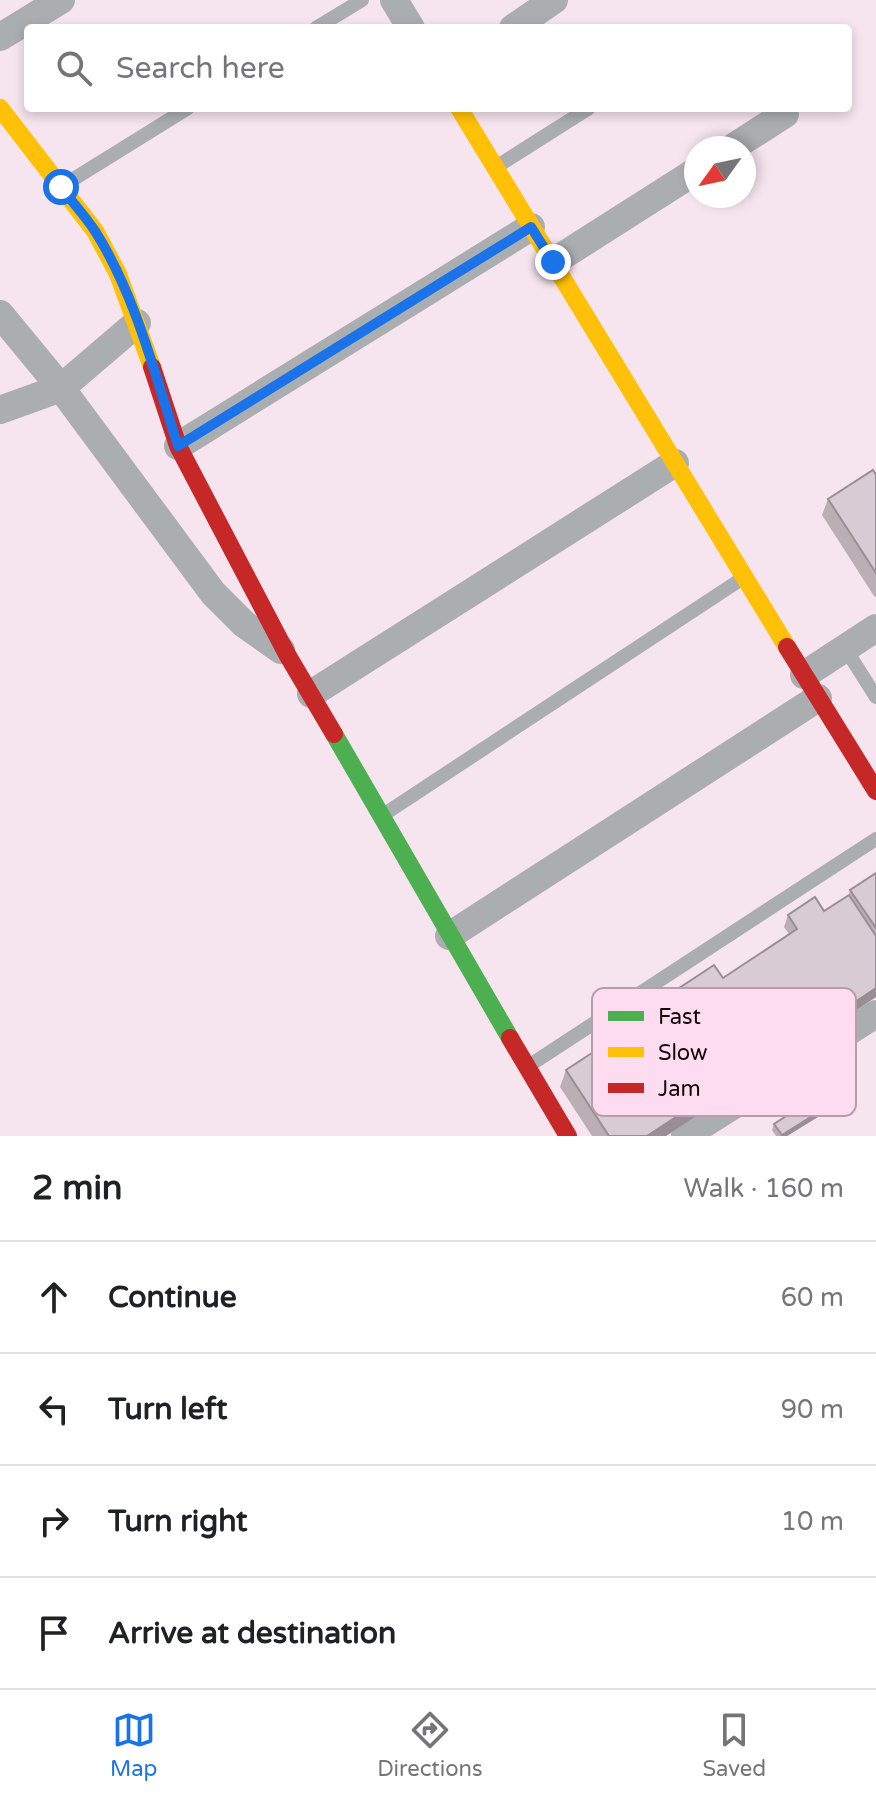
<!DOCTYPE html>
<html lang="en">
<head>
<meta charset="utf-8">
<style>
	:root { --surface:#fff; --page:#f6f6f6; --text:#202124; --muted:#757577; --line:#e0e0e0; --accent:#1a73e8 }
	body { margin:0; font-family:"Varela Round",sans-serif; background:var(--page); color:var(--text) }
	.compass { position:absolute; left:684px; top:136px; width:72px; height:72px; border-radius:50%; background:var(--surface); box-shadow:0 4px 12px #0003; rotate:237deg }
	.stop { position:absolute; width:24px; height:24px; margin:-18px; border:6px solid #1a73e8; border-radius:50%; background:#fff }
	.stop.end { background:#1a73e8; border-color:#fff; box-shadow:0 2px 8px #0008 }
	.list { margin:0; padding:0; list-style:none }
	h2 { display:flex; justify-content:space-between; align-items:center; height:104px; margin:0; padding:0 32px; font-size:34px }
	h2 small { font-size:26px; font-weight:400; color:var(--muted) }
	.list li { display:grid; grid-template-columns:52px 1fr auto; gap:24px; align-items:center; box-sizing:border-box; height:112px; padding:0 32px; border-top:2px solid var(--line) }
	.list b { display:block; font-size:30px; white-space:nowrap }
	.list em { font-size:26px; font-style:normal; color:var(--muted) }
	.icon { flex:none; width:44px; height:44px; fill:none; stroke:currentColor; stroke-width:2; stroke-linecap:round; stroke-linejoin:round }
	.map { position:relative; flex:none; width:876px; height:1136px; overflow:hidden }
	.search { position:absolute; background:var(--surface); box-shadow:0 4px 12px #0003; left:24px; right:24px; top:24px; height:88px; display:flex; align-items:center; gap:20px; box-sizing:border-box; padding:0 28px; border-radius:8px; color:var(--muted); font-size:30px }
	.sheet { height:552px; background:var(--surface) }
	nav { display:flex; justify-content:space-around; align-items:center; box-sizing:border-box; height:112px; border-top:2px solid var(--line); background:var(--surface); font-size:22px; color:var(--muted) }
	nav a { display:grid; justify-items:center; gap:4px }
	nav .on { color:var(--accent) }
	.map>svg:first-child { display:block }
</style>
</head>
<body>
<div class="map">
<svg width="876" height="1136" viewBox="0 0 876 1136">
	<rect width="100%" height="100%" fill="#f6e4ee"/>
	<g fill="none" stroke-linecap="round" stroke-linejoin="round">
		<!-- lane -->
		<g stroke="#abaeb0" stroke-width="14">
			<polyline points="316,28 362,0"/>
			<polyline points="496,167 589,108"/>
			<polyline points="64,185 188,108"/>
			<polyline points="845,648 876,697"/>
			<polyline points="383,815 743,578"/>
			<polyline points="530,1065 876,839"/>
		</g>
		<!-- street -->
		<g stroke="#abaeb0" stroke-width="28">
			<polyline points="394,0 411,28"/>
			<polyline points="513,28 554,0"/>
			<polyline points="0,37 61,0"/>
			<polyline points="732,148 785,114"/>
			<polyline points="553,262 696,171"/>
			<polyline points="0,314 61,388 213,593 244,624 281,650"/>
			<polyline points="0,410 61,388 137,323"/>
			<polyline points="178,446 531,227"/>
			<polyline points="804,675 876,628"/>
			<polyline points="311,694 675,463"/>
			<polyline points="449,936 818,698"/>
			<polyline points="685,1136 876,1014"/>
		</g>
		<!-- fast -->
		<polyline stroke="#4caf50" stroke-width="18" points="334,734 510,1038"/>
		<!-- slow -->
		<g stroke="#ffc107" stroke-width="18">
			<polyline points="0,108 95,231 118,274 152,367"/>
			<polyline points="459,108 787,647"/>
		</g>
		<!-- jam -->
		<g stroke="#c62828" stroke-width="18">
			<polyline points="152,367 178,446 288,656 334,734"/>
			<polyline points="787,647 876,791"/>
			<polyline points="510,1038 568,1136"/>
		</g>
	</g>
	<!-- wall -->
	<g fill="#bbafb5">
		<polygon points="876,472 876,597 874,596 822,515 828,499"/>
		<polygon points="876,873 876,997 666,1136 592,1136 560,1087 566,1070 660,1008 664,998 723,978 789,934 784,927 788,915 824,911 849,895 850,890"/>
		<polygon points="836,1101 834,1107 787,1136 776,1136 772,1130 774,1124"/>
	</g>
	<!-- shaded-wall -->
	<g fill="#988e94">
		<polygon points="876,988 876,997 666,1136 647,1136"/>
		<polygon points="836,1101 834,1107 787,1136 781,1136"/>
	</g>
	<!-- building -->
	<g fill="#d9cbd3" stroke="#988e94" stroke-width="2">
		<polygon points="873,470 876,475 876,573 828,499"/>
		<polygon points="876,873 876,928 850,890"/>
		<polygon points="849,895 876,936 876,988 724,1089 726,1084 671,1001 668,1003 664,998 714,965 723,978 797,929 788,915 815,897 824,911"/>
		<polygon points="671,1001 726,1084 647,1136 609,1136 566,1070"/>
		<polygon points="828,1089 836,1101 782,1135 774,1124"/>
	</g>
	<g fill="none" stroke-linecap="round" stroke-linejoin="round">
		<!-- route -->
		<path stroke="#1a73e8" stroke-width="10" d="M 61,187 C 72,202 85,216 95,231 C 136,296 155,375 178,446 L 531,227 L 553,262"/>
	</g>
	<!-- legend -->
	<rect x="592" y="988" width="264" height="128" rx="12" fill="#fedcef" stroke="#b79cac" stroke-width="2"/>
	<rect x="608" y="1011" width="36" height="10" fill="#4caf50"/>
	<rect x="608" y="1047" width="36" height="10" fill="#ffc107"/>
	<rect x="608" y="1083" width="36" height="10" fill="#c62828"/>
	<g font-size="22" fill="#12080e">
		<text x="658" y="1024">Fast</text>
		<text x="658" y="1060">Slow</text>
		<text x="658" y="1096">Jam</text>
	</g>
</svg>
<svg class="compass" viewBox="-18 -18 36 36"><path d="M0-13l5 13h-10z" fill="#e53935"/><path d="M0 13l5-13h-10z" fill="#757577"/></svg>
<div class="stop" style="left:61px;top:187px"></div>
<div class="stop end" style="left:553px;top:262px"></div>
<div class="search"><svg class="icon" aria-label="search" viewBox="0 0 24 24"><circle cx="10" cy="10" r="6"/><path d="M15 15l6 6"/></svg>Search here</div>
</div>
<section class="sheet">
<h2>2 min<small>Walk · 160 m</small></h2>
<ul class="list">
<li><svg class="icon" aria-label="ahead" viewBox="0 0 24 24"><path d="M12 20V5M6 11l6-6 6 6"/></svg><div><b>Continue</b></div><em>60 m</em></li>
<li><svg class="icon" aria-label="left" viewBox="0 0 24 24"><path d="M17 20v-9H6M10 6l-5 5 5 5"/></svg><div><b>Turn left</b></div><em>90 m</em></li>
<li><svg class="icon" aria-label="right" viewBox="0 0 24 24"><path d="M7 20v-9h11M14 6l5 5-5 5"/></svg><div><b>Turn right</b></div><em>10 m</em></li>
<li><svg class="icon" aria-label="arrive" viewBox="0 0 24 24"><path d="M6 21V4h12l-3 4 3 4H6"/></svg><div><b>Arrive at destination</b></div></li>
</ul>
</section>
<nav>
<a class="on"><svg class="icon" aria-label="map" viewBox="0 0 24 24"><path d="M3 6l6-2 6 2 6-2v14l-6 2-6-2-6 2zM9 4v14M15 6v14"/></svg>Map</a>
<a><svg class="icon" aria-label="directions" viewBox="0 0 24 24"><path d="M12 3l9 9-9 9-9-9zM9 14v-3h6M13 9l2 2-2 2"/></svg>Directions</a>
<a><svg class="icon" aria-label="saved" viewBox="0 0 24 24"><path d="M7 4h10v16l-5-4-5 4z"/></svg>Saved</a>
</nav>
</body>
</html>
